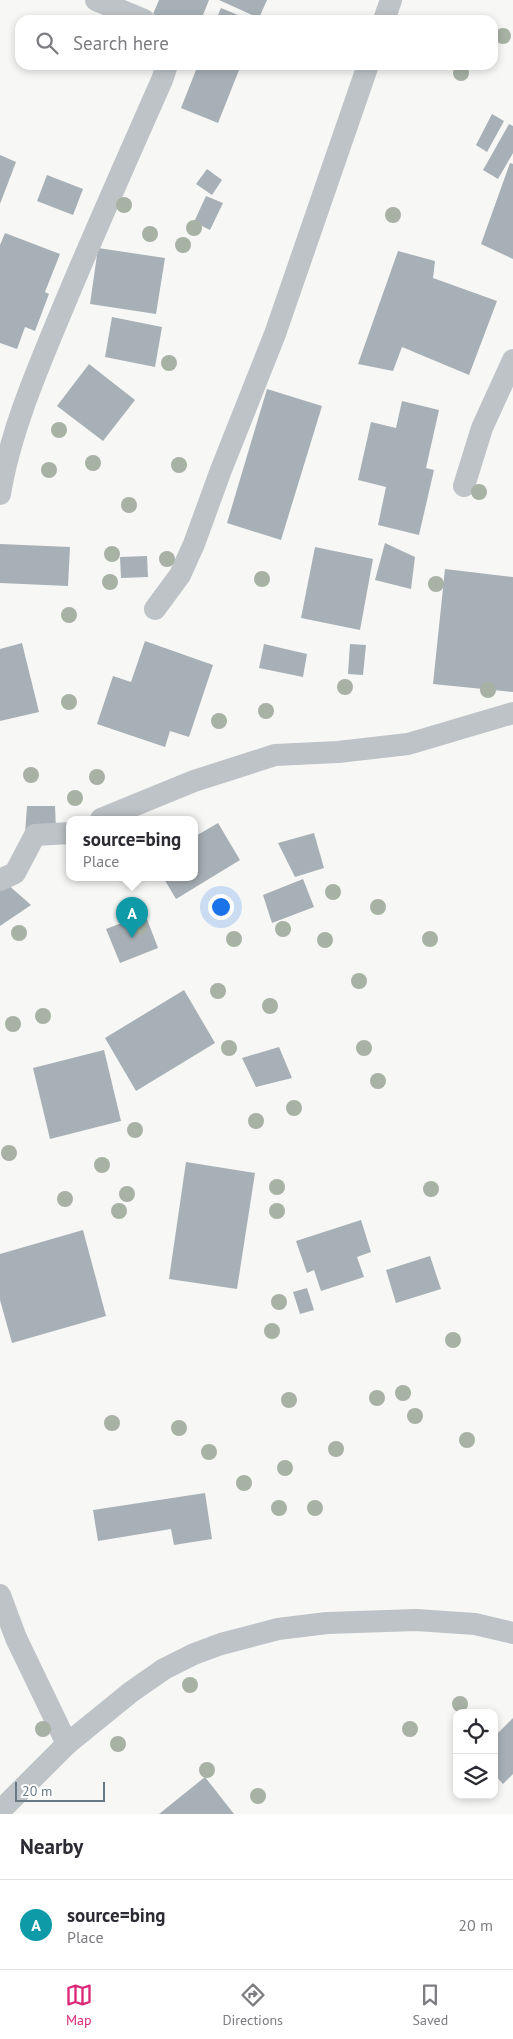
<!DOCTYPE html>
<html lang="en">
<head>
<meta charset="utf-8">
<style>
	:root { --surface:#fff; --page:#f2f2f3; --text:#2b2b33; --muted:#7c7c81; --line:#e1e1e2; --accent:#db2777 }
	body { margin:0; font-family:"PT Sans",sans-serif; background:var(--page); color:var(--text) }
	.controls { position:absolute; right:15px; bottom:15px; display:grid; overflow:hidden; border-radius:10px; box-shadow:0 2px 8px #0003 }
	.controls button { width:45px; height:45px; display:grid; place-items:center; padding:0; border:0; border-bottom:1px solid var(--line); background:var(--surface); color:var(--text); font:25px sans-serif }
	.scale { position:absolute; left:15px; bottom:12px; width:90px; box-sizing:border-box; padding-left:5px; border:2px solid #677985; border-top:0; font-size:14px; line-height:18px; white-space:nowrap; color:#677985; -webkit-text-stroke:4px #fff; paint-order:stroke }
	.you { position:absolute; left:220px; top:906px; width:18px; height:18px; margin:-12px; border:4px solid #fff; border-radius:50%; background:#1a73e8; box-shadow:0 0 0 8px #1a73e833 }
	.badge { display:grid; place-items:center; width:32px; height:32px; border-radius:50%; background:var(--accent); color:#fff; font-size:16px; font-weight:700 }
	.pin { position:absolute; translate:-50% -41px; filter:drop-shadow(0 1px 2px #0008) }
	.pin::after { content:''; position:absolute; top:26px; width:18px; height:15px; background:inherit; clip-path:polygon(0 0,100% 0,50% 100%) }
	.popup { position:absolute; left:66px; top:816px; width:132px; height:65px; box-sizing:border-box; display:grid; place-content:center; border-radius:10px; background:var(--surface); filter:drop-shadow(0 1px 4px #0005); font-size:16px; white-space:nowrap; color:var(--muted) }
	.popup b { font-size:19px; color:var(--text) }
	.popup::after { content:''; position:absolute; left:50%; top:100%; margin-left:-10px; border:10px solid transparent; border-top-color:var(--surface) }
	.list { margin:0; padding:0; list-style:none }
	h2 { display:flex; justify-content:space-between; align-items:center; height:65px; margin:0; padding:0 20px; font-size:21px }
	h2 small { font-size:16px; font-weight:400; color:var(--muted) }
	.list li { display:grid; grid-template-columns:32px 1fr auto; gap:15px; align-items:center; box-sizing:border-box; height:90px; padding:0 20px; border-top:1px solid var(--line) }
	.list b { display:block; font-size:19px; white-space:nowrap }
	.list p { margin:0; font-size:16px; white-space:nowrap; color:var(--muted) }
	.list em { font-size:16px; font-style:normal; color:var(--muted) }
	.icon { flex:none; width:28px; height:28px; fill:none; stroke:currentColor; stroke-width:2; stroke-linecap:round; stroke-linejoin:round }
	.map { position:relative; flex:none; width:513px; height:1814px; overflow:hidden }
	.search { position:absolute; background:var(--surface); box-shadow:0 2px 8px #0003; left:15px; right:15px; top:15px; height:55px; display:flex; align-items:center; gap:12px; box-sizing:border-box; padding:0 18px; border-radius:15px; color:var(--muted); font-size:19px }
	.sheet { height:155px; background:var(--surface) }
	nav { display:flex; justify-content:space-around; align-items:center; box-sizing:border-box; height:70px; border-top:1px solid var(--line); background:var(--surface); font-size:14px; color:var(--muted) }
	nav a { display:grid; justify-items:center; gap:2px }
	nav .on { color:var(--accent) }
	.map>svg:first-child { display:block }
</style>
</head>
<body>
<div class="map">
<svg width="513" height="1814" viewBox="0 0 513 1814">
	<rect width="100%" height="100%" fill="#f7f7f5"/>
	<!-- building -->
	<g fill="#a7b0b6">
		<polygon points="159,0 209,0 201,20 168,20 153,14"/>
		<polygon points="219,0 267,0 259,18"/>
		<polygon points="221,8 250,20 216,20"/>
		<polygon points="198,65 241,65 218,123 181,108"/>
		<polygon points="492,114 504,121 487,152 476,145"/>
		<polygon points="509,124 513,126 513,153 498,179 483,170"/>
		<polygon points="0,155 16,162 0,204"/>
		<polygon points="510,163 513,164 513,259 481,244"/>
		<polygon points="207,169 222,180 212,195 196,184"/>
		<polygon points="47,175 83,189 73,215 37,201"/>
		<polygon points="206,196 223,203 210,230 194,222"/>
		<polygon points="5,233 60,254 45,292 49,294 35,331 25,327 17,349 0,343 0,245"/>
		<polygon points="98,248 165,258 156,314 90,304"/>
		<polygon points="398,251 435,261 433,278 497,301 469,375 402,347 393,371 358,364"/>
		<polygon points="112,317 162,327 155,367 105,357"/>
		<polygon points="89,364 135,400 103,441 57,406"/>
		<polygon points="267,389 322,406 281,540 227,523"/>
		<polygon points="402,401 439,410 426,468 434,470 419,535 378,525 386,487 358,480 371,422 396,428"/>
		<polygon points="385,543 415,557 411,589 375,580"/>
		<polygon points="0,544 70,547 68,586 0,583"/>
		<polygon points="315,547 373,559 360,630 301,618"/>
		<polygon points="147,556 148,577 121,578 120,557"/>
		<polygon points="445,569 513,577 513,692 433,684"/>
		<polygon points="145,641 213,665 189,737 170,731 165,747 97,724 113,676 131,682"/>
		<polygon points="22,643 39,712 0,721 0,649"/>
		<polygon points="264,644 307,654 303,677 259,668"/>
		<polygon points="350,644 366,645 363,675 348,674"/>
		<polygon points="27,806 55,806 56,830 25,834"/>
		<polygon points="218,823 240,860 176,899 163,877 194,877 194,837"/>
		<polygon points="314,833 324,868 295,877 278,843"/>
		<polygon points="303,879 314,907 272,923 263,895"/>
		<polygon points="6,883 31,905 0,926 0,889"/>
		<polygon points="145,914 158,948 120,963 106,929"/>
		<polygon points="184,990 215,1043 136,1091 105,1038"/>
		<polygon points="279,1047 292,1078 256,1087 242,1058"/>
		<polygon points="104,1050 121,1121 50,1139 33,1068"/>
		<polygon points="186,1162 255,1173 237,1289 169,1279"/>
		<polygon points="361,1220 371,1252 357,1257 364,1277 321,1291 314,1270 307,1273 296,1241"/>
		<polygon points="83,1230 106,1316 12,1343 0,1300 0,1254"/>
		<polygon points="430,1256 441,1289 396,1303 386,1270"/>
		<polygon points="307,1288 314,1310 300,1314 293,1292"/>
		<polygon points="205,1493 212,1539 174,1545 171,1529 98,1541 93,1510"/>
		<polygon points="513,1718 513,1774 503,1784 494,1774 494,1737"/>
		<polygon points="205,1777 234,1814 159,1814"/>
	</g>
	<g fill="none" stroke-linecap="round" stroke-linejoin="round">
		<!-- street -->
		<g stroke="#bec3c7" stroke-width="22">
			<polyline points="96,0 144,20"/>
			<polyline points="384,20 391,0"/>
			<polyline points="464,486 482,428 513,360"/>
			<path d="M 0,494 C 10,432 38,368 62,310 C 94,233 128,157 162,80 L 167,65"/>
			<polyline points="155,609 180,575 194,544 221,470 275,334 368,65"/>
			<polyline points="101,819 194,781 275,755 338,752 408,744 513,713"/>
			<polyline points="0,880 15,873 35,835 70,833"/>
			<polyline points="0,1595 16,1638 67,1744"/>
			<polyline points="0,1811 67,1744 131,1692 164,1669 194,1654 221,1644 278,1629 327,1623 416,1620 475,1624 513,1633"/>
		</g>
	</g>
	<!-- trees -->
	<g fill="#a7b1a4">
		<circle cx="503" cy="36" r="8"/>
		<circle cx="461" cy="73" r="8"/>
		<circle cx="124" cy="205" r="8"/>
		<circle cx="393" cy="215" r="8"/>
		<circle cx="194" cy="228" r="8"/>
		<circle cx="150" cy="234" r="8"/>
		<circle cx="183" cy="245" r="8"/>
		<circle cx="169" cy="363" r="8"/>
		<circle cx="59" cy="430" r="8"/>
		<circle cx="93" cy="463" r="8"/>
		<circle cx="179" cy="465" r="8"/>
		<circle cx="49" cy="470" r="8"/>
		<circle cx="479" cy="492" r="8"/>
		<circle cx="129" cy="505" r="8"/>
		<circle cx="112" cy="554" r="8"/>
		<circle cx="167" cy="559" r="8"/>
		<circle cx="262" cy="579" r="8"/>
		<circle cx="110" cy="582" r="8"/>
		<circle cx="436" cy="584" r="8"/>
		<circle cx="69" cy="615" r="8"/>
		<circle cx="345" cy="687" r="8"/>
		<circle cx="488" cy="690" r="8"/>
		<circle cx="69" cy="702" r="8"/>
		<circle cx="266" cy="711" r="8"/>
		<circle cx="219" cy="721" r="8"/>
		<circle cx="31" cy="775" r="8"/>
		<circle cx="97" cy="777" r="8"/>
		<circle cx="75" cy="798" r="8"/>
		<circle cx="333" cy="892" r="8"/>
		<circle cx="378" cy="907" r="8"/>
		<circle cx="139" cy="927" r="8"/>
		<circle cx="283" cy="929" r="8"/>
		<circle cx="19" cy="933" r="8"/>
		<circle cx="234" cy="939" r="8"/>
		<circle cx="430" cy="939" r="8"/>
		<circle cx="325" cy="940" r="8"/>
		<circle cx="359" cy="981" r="8"/>
		<circle cx="218" cy="991" r="8"/>
		<circle cx="270" cy="1006" r="8"/>
		<circle cx="43" cy="1016" r="8"/>
		<circle cx="13" cy="1024" r="8"/>
		<circle cx="229" cy="1048" r="8"/>
		<circle cx="364" cy="1048" r="8"/>
		<circle cx="378" cy="1081" r="8"/>
		<circle cx="294" cy="1108" r="8"/>
		<circle cx="256" cy="1121" r="8"/>
		<circle cx="135" cy="1130" r="8"/>
		<circle cx="9" cy="1153" r="8"/>
		<circle cx="102" cy="1165" r="8"/>
		<circle cx="277" cy="1187" r="8"/>
		<circle cx="431" cy="1189" r="8"/>
		<circle cx="127" cy="1194" r="8"/>
		<circle cx="65" cy="1199" r="8"/>
		<circle cx="119" cy="1211" r="8"/>
		<circle cx="277" cy="1211" r="8"/>
		<circle cx="279" cy="1302" r="8"/>
		<circle cx="272" cy="1331" r="8"/>
		<circle cx="453" cy="1340" r="8"/>
		<circle cx="403" cy="1393" r="8"/>
		<circle cx="377" cy="1398" r="8"/>
		<circle cx="289" cy="1400" r="8"/>
		<circle cx="415" cy="1416" r="8"/>
		<circle cx="112" cy="1423" r="8"/>
		<circle cx="179" cy="1428" r="8"/>
		<circle cx="467" cy="1440" r="8"/>
		<circle cx="336" cy="1449" r="8"/>
		<circle cx="209" cy="1452" r="8"/>
		<circle cx="285" cy="1468" r="8"/>
		<circle cx="244" cy="1483" r="8"/>
		<circle cx="279" cy="1508" r="8"/>
		<circle cx="315" cy="1508" r="8"/>
		<circle cx="190" cy="1685" r="8"/>
		<circle cx="460" cy="1704" r="8"/>
		<circle cx="43" cy="1729" r="8"/>
		<circle cx="410" cy="1729" r="8"/>
		<circle cx="118" cy="1744" r="8"/>
		<circle cx="207" cy="1770" r="8"/>
		<circle cx="258" cy="1796" r="8"/>
	</g>
</svg>
<div class="controls">
<button><svg class="icon" aria-label="locate" viewBox="0 0 24 24"><circle cx="12" cy="12" r="6"/><path d="M12 2v4M12 18v4M2 12h4M18 12h4"/></svg></button>
<button><svg class="icon" aria-label="layers" viewBox="0 0 24 24"><path d="M12 4l9 5-9 5-9-5zM3 14l9 5 9-5"/></svg></button>
</div>
<div class="scale">20 m</div>
<div class="you"></div>
<div class="pin badge" style="left:132px;top:938px;background:#0f9aa8">A</div>
<div class="popup"><b>source=bing</b>Place</div>
<div class="search"><svg class="icon" aria-label="search" viewBox="0 0 24 24"><circle cx="10" cy="10" r="6"/><path d="M15 15l6 6"/></svg>Search here</div>
</div>
<section class="sheet">
<h2>Nearby<small></small></h2>
<ul class="list">
<li><span class="badge" style="background:#0f9aa8">A</span><div><b>source=bing</b><p>Place</p></div><em>20 m</em></li>
</ul>
</section>
<nav>
<a class="on"><svg class="icon" aria-label="map" viewBox="0 0 24 24"><path d="M3 6l6-2 6 2 6-2v14l-6 2-6-2-6 2zM9 4v14M15 6v14"/></svg>Map</a>
<a><svg class="icon" aria-label="directions" viewBox="0 0 24 24"><path d="M12 3l9 9-9 9-9-9zM9 14v-3h6M13 9l2 2-2 2"/></svg>Directions</a>
<a><svg class="icon" aria-label="saved" viewBox="0 0 24 24"><path d="M7 4h10v16l-5-4-5 4z"/></svg>Saved</a>
</nav>
</body>
</html>
